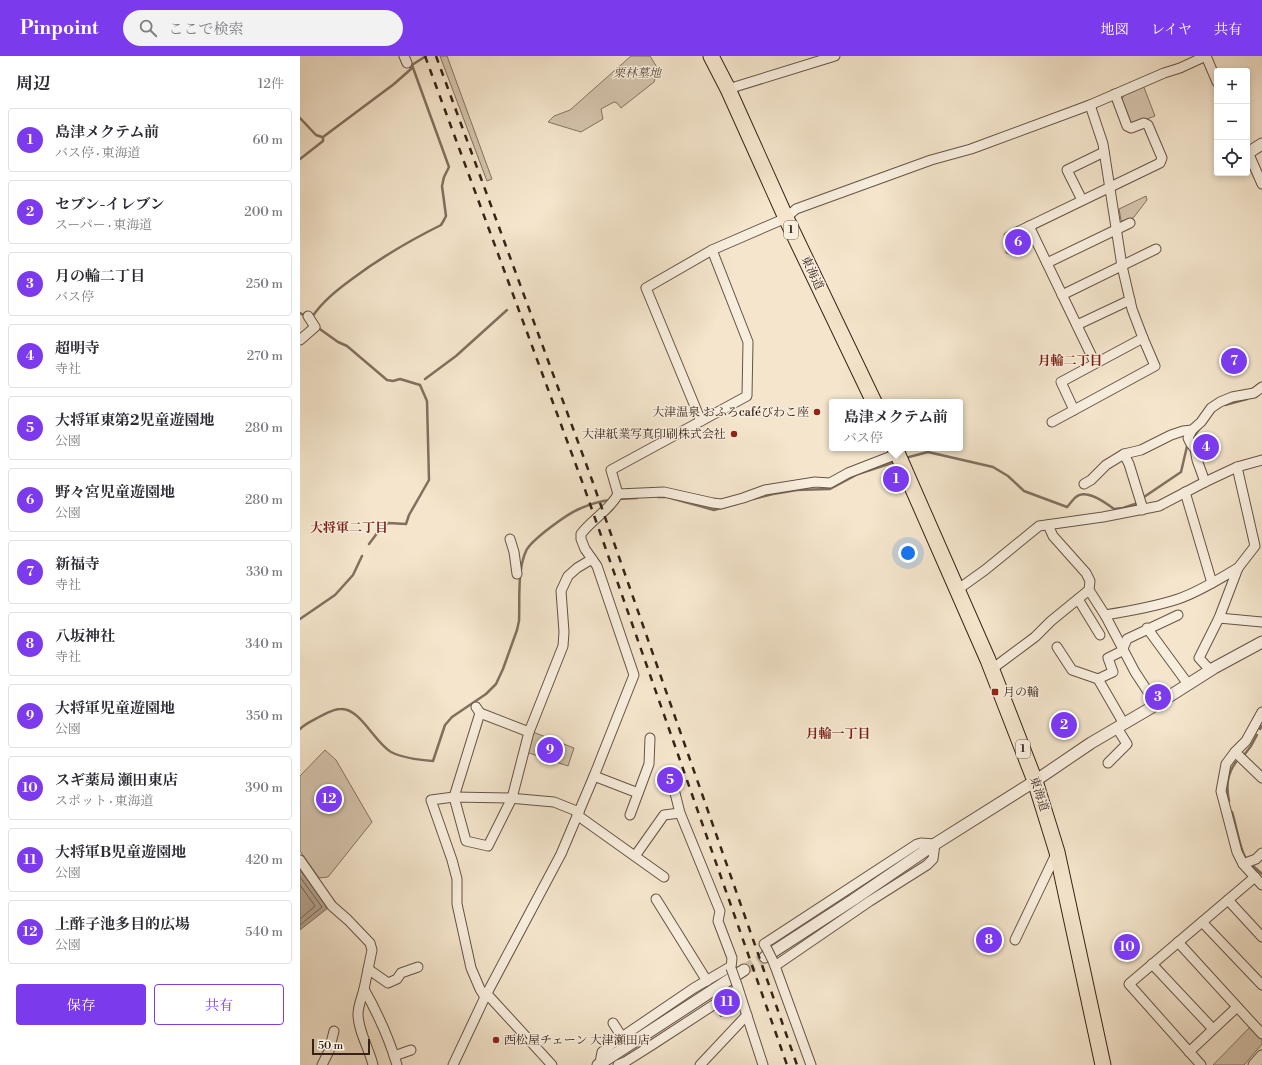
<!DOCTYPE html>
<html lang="ja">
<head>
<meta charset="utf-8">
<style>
	:root { --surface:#fff; --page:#f2f2f3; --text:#2b2b33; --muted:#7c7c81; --line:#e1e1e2; --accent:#7c3aed }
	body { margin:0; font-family:"Libre Bodoni","Noto Serif JP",serif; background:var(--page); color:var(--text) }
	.controls { position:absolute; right:12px; top:12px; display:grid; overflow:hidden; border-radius:4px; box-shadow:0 2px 6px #0003 }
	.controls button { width:36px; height:36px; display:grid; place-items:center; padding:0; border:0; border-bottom:1px solid var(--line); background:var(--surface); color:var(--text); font:20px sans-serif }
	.scale { position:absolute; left:12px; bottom:10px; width:58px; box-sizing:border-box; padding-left:4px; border:2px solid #372218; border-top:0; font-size:11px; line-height:14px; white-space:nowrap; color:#372218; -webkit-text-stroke:3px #f8eede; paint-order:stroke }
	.you { position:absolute; left:608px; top:497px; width:14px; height:14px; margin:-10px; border:3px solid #fff; border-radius:50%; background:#1a73e8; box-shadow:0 0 0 6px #1a73e833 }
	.badge { display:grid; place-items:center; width:26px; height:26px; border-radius:50%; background:var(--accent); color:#fff; font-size:13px; font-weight:700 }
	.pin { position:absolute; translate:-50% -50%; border:2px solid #fff; box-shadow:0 1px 4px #0006 }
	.popup { position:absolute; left:529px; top:343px; width:134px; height:52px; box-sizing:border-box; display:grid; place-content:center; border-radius:4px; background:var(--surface); filter:drop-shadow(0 1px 3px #0005); font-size:13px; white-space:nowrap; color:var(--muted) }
	.popup b { font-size:15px; color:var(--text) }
	.popup::after { content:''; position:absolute; left:50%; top:100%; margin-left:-8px; border:8px solid transparent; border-top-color:var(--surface) }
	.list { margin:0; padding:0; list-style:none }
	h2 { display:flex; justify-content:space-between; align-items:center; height:52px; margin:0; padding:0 16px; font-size:17px }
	h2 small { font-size:13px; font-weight:400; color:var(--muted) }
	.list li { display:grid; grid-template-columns:26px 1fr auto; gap:12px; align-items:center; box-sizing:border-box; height:64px; margin:0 8px 8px; padding:0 8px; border:1px solid var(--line); border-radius:4px }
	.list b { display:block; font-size:15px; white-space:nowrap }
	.list p { margin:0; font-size:13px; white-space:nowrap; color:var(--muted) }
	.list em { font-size:13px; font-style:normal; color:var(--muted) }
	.actions { display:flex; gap:8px; padding:12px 16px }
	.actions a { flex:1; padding:9px 0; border:1px solid var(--accent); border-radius:4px; text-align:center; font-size:14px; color:var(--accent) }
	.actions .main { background:var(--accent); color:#fff }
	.icon { flex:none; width:22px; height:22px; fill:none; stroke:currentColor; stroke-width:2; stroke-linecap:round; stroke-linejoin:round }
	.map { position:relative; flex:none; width:962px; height:1009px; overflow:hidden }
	header { display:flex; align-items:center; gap:24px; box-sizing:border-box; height:56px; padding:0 20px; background:var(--accent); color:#fff }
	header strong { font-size:19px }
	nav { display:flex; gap:22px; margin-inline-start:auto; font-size:14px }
	.search { width:280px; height:36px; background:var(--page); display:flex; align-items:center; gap:10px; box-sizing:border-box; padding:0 14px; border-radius:22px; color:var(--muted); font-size:15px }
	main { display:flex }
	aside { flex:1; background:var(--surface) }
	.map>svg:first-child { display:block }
</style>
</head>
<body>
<header>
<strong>Pinpoint</strong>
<div class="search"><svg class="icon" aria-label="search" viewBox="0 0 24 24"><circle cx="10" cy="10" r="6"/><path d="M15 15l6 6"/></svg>ここで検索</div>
<nav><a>地図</a><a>レイヤ</a><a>共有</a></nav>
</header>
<main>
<aside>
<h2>周辺<small>12件</small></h2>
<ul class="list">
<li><span class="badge">1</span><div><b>島津メクテム前</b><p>バス停 · 東海道</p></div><em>60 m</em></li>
<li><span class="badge">2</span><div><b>セブン-イレブン</b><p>スーパー · 東海道</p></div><em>200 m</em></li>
<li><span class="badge">3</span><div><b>月の輪二丁目</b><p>バス停</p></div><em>250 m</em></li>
<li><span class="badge">4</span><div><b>超明寺</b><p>寺社</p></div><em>270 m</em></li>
<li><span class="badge">5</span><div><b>大将軍東第2児童遊園地</b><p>公園</p></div><em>280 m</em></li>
<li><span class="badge">6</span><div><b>野々宮児童遊園地</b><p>公園</p></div><em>280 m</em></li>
<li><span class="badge">7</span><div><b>新福寺</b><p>寺社</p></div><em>330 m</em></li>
<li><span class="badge">8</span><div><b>八坂神社</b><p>寺社</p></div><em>340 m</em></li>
<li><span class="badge">9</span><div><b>大将軍児童遊園地</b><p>公園</p></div><em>350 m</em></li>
<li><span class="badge">10</span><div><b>スギ薬局 瀬田東店</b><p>スポット · 東海道</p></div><em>390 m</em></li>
<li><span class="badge">11</span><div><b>大将軍B児童遊園地</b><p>公園</p></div><em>420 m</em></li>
<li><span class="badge">12</span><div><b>上酢子池多目的広場</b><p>公園</p></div><em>540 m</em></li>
</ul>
<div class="actions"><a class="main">保存</a><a>共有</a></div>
</aside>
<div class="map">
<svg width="962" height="1009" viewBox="0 0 962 1009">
	<rect width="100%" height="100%" fill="#f4e5cc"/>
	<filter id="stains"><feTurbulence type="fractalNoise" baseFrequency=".005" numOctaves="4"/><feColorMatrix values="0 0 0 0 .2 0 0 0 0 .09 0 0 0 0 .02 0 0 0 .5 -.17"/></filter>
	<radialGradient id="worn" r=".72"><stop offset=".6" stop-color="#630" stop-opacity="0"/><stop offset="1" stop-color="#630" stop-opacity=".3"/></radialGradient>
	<!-- green -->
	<g fill="#d4c4ad" stroke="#867362">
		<polygon points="140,0 147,0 192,123 187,125"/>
		<polygon points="331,0 350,0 358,13 354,26 321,52 317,47 314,46 301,53 303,63 281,76 248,66 254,60 270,54"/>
		<polygon points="843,29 855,60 833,68 828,66 821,45 825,37"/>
		<polygon points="846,140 847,144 834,161 824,166 821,164 819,153"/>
		<polygon points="708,175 713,184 725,178 728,179 733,189 712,199 706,197 704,178"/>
		<polygon points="233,676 274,692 268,710 226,696"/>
		<polygon points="25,694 36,704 72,766 28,821 19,822 0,795 0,720"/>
		<polygon points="367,715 372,716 377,733 369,736 362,733"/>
		<polygon points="435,936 439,943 421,961 413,949"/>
		<polygon points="951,970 962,982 962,988 944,1009 913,1009"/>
	</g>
	<!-- water -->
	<polygon fill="#b4a38f" stroke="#826f5f" points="0,814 28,852 0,874"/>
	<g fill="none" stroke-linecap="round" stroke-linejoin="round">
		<!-- shore -->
		<g stroke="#766254" stroke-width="1">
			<polyline points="0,821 22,851 0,869"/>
			<polyline points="0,829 15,850 0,863"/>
		</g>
		<!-- stream -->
		<g stroke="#826f5f" stroke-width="2.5">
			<polyline points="0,62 16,79 22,81"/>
			<polyline points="0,103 23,85 23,81 94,28 111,13 109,8"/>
			<polyline points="0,257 7,261"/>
			<path d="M 12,261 C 23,245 37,234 52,223 C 81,201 109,185 141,169 L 144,164 L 146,160 L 142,130 L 144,121 L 149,111 L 112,9 L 126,0"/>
			<polyline points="17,271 38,286 47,290 87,324 93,325 100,323 120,329"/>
			<polyline points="125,323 156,300 207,254"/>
			<polyline points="925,349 947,343"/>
			<polyline points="895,379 900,372"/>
			<path d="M 609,401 L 628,396 L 693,411 L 708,420 L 724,435 L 767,451 C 770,448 773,443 776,441 C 786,432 806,447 814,453 L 823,452 L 838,447"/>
			<polyline points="358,441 367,441 414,454 436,448"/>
			<polyline points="318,443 337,442"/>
			<polyline points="453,443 473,438 497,434 530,433 558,418 592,407"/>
			<polyline points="841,443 881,416 888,386"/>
			<polyline points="69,488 78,476 88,467 106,468 109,459 129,424 127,345 120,329"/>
			<polyline points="0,563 35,539 53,519 62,500"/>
			<path d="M 0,673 C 6,667 14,664 21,660 C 27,657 33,653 41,653 C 60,652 75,687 91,696 C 103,702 119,704 133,705 L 145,669 L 152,661 L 186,638 L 196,628 L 203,613 L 217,574 L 219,565 C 220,544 217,515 226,495 C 231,484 267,458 279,453 C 288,449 300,445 311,444"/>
			<polyline points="960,673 962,670"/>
			<polyline points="944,699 951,690 957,679"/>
			<path d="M 929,745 C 926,730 927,718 936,706"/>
			<path d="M 932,756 C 935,764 941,798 946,802"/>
			<polyline points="953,810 962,818"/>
		</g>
		<!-- tertiary-tunnel -->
		<polyline stroke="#cebea8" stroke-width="11" stroke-dasharray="11 5.5" stroke-linecap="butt" points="444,914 465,901"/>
		<defs>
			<g id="minor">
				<polyline points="104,0 107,7"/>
				<polyline points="906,0 917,26"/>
				<polyline points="428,33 535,0"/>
				<polyline points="947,94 962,128"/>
				<polyline points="782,144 767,114 804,96"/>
				<polyline points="729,170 795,307"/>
				<polyline points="713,178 860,107 862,102 848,69 844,67 831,72 827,70 815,38"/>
				<polyline points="747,207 830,167"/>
				<polyline points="762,239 856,193"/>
				<polyline points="777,269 830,244"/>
				<polyline points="0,284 15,271 8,260"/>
				<polyline points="774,354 761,326 843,282"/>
				<polyline points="401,365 346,232 412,194 486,162 496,153 631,104 671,93 790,49 864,17 880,12 906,0"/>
				<polyline points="752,366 855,310 843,282 832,253 822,210 803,88 790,49"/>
				<polyline points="892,374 888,382 891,388 895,393 897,404 905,426"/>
				<polyline points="824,398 829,408 842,450 842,454"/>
				<polyline points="784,428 791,424 806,409 824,398 841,394 871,379 883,375 892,374 901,366 911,352 920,346 932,341 954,337 962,331"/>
				<polyline points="885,436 912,527"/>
				<polyline points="318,438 364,436 413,447 421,448 443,442 465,434 515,426 530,427 548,417 597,398"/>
				<polyline points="748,469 753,480 786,517 790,525 789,534 805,559 835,616 856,648"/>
				<polyline points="210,483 214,496 217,518"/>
				<polyline points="657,534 685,514 739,470 803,461 859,450 905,426 937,411 962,404"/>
				<polyline points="778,543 800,579"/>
				<path d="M 805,559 C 830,555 854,551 878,543 C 899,536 919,523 938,512"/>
				<polyline points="919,562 962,566"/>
				<polyline points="847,572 888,628"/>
				<polyline points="757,591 772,614 798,623"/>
				<polyline points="692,613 735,581 751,565 789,534"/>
				<polyline points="910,614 899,602 919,562 938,512 955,490 937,411"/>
				<polyline points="176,651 180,657 229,676"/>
				<polyline points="962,656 946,685 935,696 926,708 921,735 937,796 943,808 962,829"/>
				<polyline points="180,657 154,741 166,785 188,790 212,742 229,676 263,590 264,576 261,535 268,520 277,512 292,503"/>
				<polyline points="824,668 798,623 813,616 808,602 822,595 827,583 878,559"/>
				<polyline points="935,696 962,722"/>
				<polyline points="808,707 827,688 817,672"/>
				<polyline points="294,720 338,737"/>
				<polyline points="375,737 380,757 420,855 418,865 432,902 431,912"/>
				<polyline points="277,759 364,821"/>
				<polyline points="330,759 349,708 350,682"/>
				<polyline points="335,800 364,759 380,757"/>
				<path d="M 0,804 L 32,850 L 48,864 L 70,887 L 72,894 L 64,933 C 78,958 89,982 97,1009"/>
				<polyline points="943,808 956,803 962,797"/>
				<polyline points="356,843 407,925"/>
				<polyline points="928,844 962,881"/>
				<polyline points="902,866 962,929"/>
				<polyline points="715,884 757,796"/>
				<polyline points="878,886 962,978"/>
				<polyline points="466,891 464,888 617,788 621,787 635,788 633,803 627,809 570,845 475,910 473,905"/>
				<polyline points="852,908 913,973"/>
				<polyline points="475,910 511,1009"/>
				<polyline points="68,913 88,927 97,923 101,917 118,911"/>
				<polyline points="437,929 463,1009"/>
				<path d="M 64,933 C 62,941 58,950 58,958 C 58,975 69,992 73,1009"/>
				<polyline points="187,938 252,1009"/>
				<polyline points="185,941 180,933 171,912 157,848 157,823 152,804 131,744 154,741 209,742 254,746 279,756"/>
				<polyline points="313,967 322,981"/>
				<polyline points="889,996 937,951"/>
				<polyline points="94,1000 111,994"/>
				<polyline points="22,1009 29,995 34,975"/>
				<path d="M 153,1009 L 185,941 L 261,798 L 294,720 L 334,619 L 297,510 L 285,493 L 281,483 L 281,478 C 292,463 310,454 318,438 L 311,414 L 447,340 L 448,286 L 412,194"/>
				<polyline points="303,1009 300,1007 302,996 313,987 394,932 430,911"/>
				<polyline points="318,1009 325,1006 352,989 438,933"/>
				<polyline points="400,1009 447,959"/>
				<polyline points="901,1009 829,928 955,821"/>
			</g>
			<g id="tertiary">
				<polyline points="948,97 962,88"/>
				<polyline points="465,901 553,844 635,788 735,725 791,687 854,650 914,612 962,586"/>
				<polyline points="298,1009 444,914"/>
				<polyline points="954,1009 962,1000"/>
			</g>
			<g id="trunk">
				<polyline points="411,0 428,33 486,162 574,346"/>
				<polyline points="595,392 688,604 735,725 757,796 803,1009"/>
			</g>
		</defs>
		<!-- minor casing -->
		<use href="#minor" stroke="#665345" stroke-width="11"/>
		<!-- tertiary casing -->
		<use href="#tertiary" stroke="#665345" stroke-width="13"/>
		<!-- trunk casing -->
		<use href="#trunk" stroke="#372218" stroke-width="17"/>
		<!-- minor -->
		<use href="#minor" stroke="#f8eede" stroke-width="9"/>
		<!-- tertiary -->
		<use href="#tertiary" stroke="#f8eede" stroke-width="11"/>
		<!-- trunk -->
		<use href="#trunk" stroke="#f4e5cc" stroke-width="15"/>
		<!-- rail -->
		<g stroke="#372218" stroke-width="2.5" stroke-dasharray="7 7" stroke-linecap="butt">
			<polyline points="125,0 283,428 487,1009"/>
			<polyline points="136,0 292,424 497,1009"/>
		</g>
		<defs>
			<g id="minor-bridge">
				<polyline points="466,891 473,905"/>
				<polyline points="431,912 437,929"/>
			</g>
		</defs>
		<!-- minor-bridge casing -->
		<use href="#minor-bridge" stroke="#665345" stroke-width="11" stroke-linecap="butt"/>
		<!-- minor-bridge -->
		<use href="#minor-bridge" stroke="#f8eede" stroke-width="9"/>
	</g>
	<!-- markers -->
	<g fill="#8f2418" stroke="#f8eede" stroke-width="1.5">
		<circle cx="517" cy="356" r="4"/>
		<circle cx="434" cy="378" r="4"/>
		<rect x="691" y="632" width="8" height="8" rx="2"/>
		<circle cx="196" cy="984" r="4"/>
	</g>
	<g text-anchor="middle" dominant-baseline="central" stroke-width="3" stroke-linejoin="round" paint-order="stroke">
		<!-- shield labels -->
		<g fill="#f8eede" stroke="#715f53" stroke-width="1">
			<rect x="484" y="165" width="14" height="18" rx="3"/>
			<rect x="716" y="684" width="14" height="18" rx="3"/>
		</g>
		<g font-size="11" font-weight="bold" fill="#372218">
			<text x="491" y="174">1</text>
			<text x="723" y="693">1</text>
		</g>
		<!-- park labels -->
		<g font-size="12" font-style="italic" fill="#5e4a3d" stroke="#f8eede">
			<text x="337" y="17">栗林墓地</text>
		</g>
		<!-- street labels -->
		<g font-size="12" fill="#372218" stroke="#f8eede">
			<text transform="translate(512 217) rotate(64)">東海道</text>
			<text transform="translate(739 738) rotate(72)">東海道</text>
		</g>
		<!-- poi labels -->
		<g font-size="12" fill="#372218" stroke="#f8eede" text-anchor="end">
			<text x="509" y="356">大津温泉 おふろcaféびわこ座</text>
			<text x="426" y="378">大津紙業写真印刷株式会社</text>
			<text x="703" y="636" text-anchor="start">月の輪</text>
			<text x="204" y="984" text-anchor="start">西松屋チェーン 大津瀬田店</text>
		</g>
		<!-- neighbourhood labels -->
		<g font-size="13" font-weight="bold" fill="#7a1f14" stroke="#f8eede">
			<text x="770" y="305">月輪二丁目</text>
			<text x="49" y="472">大将軍二丁目</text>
			<text x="538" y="678">月輪一丁目</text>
		</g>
	</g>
	<rect width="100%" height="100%" filter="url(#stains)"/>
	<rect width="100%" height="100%" fill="url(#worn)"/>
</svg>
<div class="controls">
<button>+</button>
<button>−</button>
<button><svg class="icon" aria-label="locate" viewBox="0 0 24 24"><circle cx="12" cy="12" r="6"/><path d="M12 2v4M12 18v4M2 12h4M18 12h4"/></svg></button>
</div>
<div class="scale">50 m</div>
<div class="you"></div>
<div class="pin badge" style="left:596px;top:423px">1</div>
<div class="popup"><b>島津メクテム前</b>バス停</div>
<div class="pin badge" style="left:764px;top:669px">2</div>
<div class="pin badge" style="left:858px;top:641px">3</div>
<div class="pin badge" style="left:906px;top:391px">4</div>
<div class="pin badge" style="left:370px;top:724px">5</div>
<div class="pin badge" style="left:718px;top:186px">6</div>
<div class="pin badge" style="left:934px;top:305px">7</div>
<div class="pin badge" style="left:689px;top:884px">8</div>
<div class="pin badge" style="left:250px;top:694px">9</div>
<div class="pin badge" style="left:827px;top:891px">10</div>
<div class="pin badge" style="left:427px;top:946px">11</div>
<div class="pin badge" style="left:29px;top:743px">12</div>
</div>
</main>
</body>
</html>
